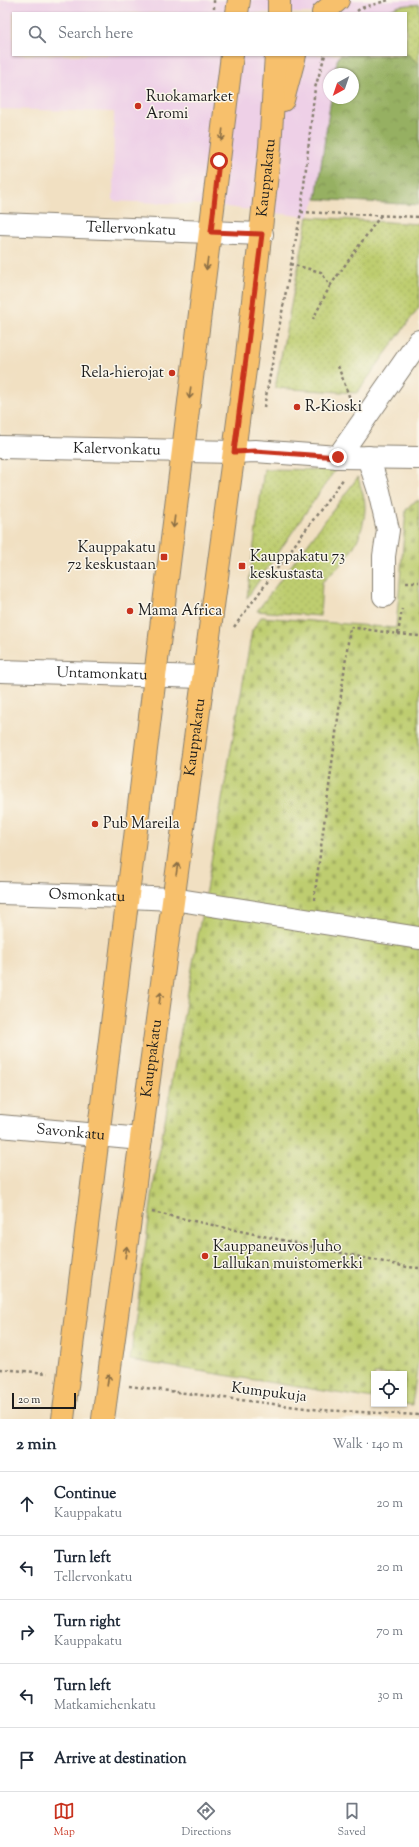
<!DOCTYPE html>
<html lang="en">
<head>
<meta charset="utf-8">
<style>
	:root { --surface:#fff; --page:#f2f2f3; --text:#1f2937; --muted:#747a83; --line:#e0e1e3; --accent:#c8321e }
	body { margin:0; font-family:"Sorts Mill Goudy",serif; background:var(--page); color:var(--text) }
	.controls { position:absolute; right:12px; bottom:12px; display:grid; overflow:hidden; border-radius:0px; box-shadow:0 1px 3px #0004 }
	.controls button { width:36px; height:36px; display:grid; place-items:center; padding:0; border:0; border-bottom:1px solid var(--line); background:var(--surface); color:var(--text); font:20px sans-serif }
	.compass { position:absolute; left:323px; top:68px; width:36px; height:36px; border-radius:50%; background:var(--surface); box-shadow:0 1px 3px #0004; rotate:220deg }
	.scale { position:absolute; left:12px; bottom:10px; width:64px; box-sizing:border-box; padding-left:4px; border:2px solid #1c1c1c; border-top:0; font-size:11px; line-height:14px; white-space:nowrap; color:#1c1c1c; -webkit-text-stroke:3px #fbf7ec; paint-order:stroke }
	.stop { position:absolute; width:12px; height:12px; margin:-9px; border:3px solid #c8321e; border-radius:50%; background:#fff }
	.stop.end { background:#c8321e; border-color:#fff; box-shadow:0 1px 4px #0008 }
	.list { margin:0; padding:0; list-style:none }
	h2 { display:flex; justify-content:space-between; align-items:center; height:52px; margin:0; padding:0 16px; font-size:17px }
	h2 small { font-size:13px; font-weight:400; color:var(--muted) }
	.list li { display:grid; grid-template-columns:26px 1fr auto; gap:12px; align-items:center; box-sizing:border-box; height:64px; padding:0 16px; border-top:1px solid var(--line) }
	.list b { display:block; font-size:15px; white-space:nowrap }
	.list p { margin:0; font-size:13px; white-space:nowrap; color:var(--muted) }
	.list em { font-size:13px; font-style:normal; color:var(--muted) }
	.icon { flex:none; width:22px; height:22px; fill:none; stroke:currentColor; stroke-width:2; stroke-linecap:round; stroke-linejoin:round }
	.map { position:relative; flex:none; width:419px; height:1419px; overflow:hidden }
	.search { position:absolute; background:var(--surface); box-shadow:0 1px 3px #0004; left:12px; right:12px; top:12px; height:44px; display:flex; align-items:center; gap:10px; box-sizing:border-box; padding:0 14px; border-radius:0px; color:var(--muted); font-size:15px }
	.sheet { height:372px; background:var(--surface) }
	nav { display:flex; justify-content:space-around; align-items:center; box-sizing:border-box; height:56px; border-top:1px solid var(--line); background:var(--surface); font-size:11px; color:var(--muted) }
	nav a { display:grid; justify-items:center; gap:2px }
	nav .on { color:var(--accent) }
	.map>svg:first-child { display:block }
</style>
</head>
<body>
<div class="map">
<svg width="419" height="1419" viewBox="0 0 419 1419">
	<defs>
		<pattern id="grass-dots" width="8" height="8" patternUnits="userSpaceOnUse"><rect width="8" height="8" fill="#becd6f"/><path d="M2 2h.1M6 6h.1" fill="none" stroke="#a3af60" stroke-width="1.8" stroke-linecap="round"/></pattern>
		<pattern id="forest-crowns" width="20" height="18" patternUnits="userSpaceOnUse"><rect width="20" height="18" fill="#96b062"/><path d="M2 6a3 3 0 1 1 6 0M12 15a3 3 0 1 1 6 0" fill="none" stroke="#7a8e50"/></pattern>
		<pattern id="cemetery-stones" width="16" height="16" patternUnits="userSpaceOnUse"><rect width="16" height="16" fill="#becd6f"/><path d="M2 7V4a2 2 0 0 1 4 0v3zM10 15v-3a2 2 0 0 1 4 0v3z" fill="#a3af60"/></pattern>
	</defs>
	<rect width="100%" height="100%" fill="#fbf7ec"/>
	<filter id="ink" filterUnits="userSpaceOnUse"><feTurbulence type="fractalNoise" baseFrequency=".025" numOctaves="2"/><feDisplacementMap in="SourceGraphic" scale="8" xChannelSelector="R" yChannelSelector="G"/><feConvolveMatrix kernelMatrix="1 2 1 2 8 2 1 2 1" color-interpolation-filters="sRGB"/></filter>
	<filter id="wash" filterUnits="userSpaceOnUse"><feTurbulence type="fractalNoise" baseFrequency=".012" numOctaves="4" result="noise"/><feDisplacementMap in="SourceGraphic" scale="16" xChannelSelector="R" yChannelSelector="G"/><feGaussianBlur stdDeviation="0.9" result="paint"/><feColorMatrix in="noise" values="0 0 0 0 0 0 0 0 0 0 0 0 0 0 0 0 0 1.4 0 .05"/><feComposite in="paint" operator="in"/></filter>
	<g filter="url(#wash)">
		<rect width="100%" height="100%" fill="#f1e0c2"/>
		<!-- built -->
		<polygon fill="#eed0e7" points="0,0 419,0 419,4 399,6 384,13 13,13 13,55 340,55 337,60 335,74 329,74 329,98 331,98 316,199 308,217 211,205 113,201 114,112 0,109"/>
		<!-- grass -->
		<g fill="url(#grass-dots)" stroke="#6d7446">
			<polygon points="419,4 419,64 406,53 406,13 384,13 399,6"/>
			<polygon points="308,217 419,224 419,307 357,393 275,388"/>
			<polygon points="264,469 335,470 247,598"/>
			<path d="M 358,477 C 360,486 366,500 365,510 C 363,541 345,563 322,582 L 320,616 L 257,611 Z"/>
		</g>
		<!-- forest -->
		<polygon fill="url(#forest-crowns)" stroke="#59663f" points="406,53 419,64 419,205 316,199 331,98 353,98 353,74 335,74 337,60 340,55 406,55"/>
		<!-- cemetery -->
		<polygon fill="url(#cemetery-stones)" stroke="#6d7446" points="419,500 419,1355 412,1405 404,1404 404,1374 374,1374 374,1399 130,1360 154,1182 252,631 261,617 396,628 406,510 411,504"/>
	</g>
	<g filter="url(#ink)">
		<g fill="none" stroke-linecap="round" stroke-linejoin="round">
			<defs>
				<g id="minor">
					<path id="s1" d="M 0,224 L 262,234"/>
					<path id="s2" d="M 0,447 L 234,452 L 255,451 L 338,457 L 419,458"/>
					<polyline points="338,457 419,341"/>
					<polyline points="368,457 379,491 388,530 384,556 384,596"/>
					<path id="s3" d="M 0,671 L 203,677"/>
					<path id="s4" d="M 0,893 L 128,897 L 173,899 L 419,938"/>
					<path id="s5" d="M 0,1126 L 141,1139"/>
				</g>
				<g id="major">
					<polyline points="237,13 239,0"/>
					<polyline points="279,13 279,0"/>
					<polyline points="323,13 338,0"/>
					<polyline points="283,100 295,55"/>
					<polyline points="63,1419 232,55"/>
					<path id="s6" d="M 103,1419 L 247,355 L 270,147 L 276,55"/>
				</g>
			</defs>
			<!-- minor casing -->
			<use href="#minor" stroke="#867e6f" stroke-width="24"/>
			<!-- major casing -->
			<use href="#major" stroke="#867e6f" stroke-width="24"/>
			<!-- path -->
			<g stroke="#867e6f" stroke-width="2.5" stroke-dasharray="3 3" stroke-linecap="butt">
				<polyline points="214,9 214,0"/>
				<polyline points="357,11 361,8 389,0"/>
				<polyline points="301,212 419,217"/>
				<polyline points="290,264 321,272 330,286 313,319"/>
				<polyline points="330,286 381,215"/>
				<polyline points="338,366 350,399"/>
				<polyline points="264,407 301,212 315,88 325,55"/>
				<polyline points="406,582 419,582"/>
				<polyline points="234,627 344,478"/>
				<polyline points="398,634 419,636"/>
				<polyline points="314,900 350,627 398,634 402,609"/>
				<polyline points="152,1212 407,1267 419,1268"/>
				<polyline points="0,1369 48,1373"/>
				<polyline points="129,1386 321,1410 419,1415"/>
			</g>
			<!-- minor -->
			<use href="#minor" stroke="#fff" stroke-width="22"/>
			<!-- major -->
			<use href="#major" stroke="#f7c06c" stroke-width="22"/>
		</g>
		<!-- one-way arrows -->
		<defs><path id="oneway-shaft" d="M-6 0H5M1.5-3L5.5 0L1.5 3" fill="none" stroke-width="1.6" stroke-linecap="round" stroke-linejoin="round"/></defs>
		<g stroke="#8a6e44">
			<use href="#oneway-shaft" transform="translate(222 135) rotate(97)"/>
			<use href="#oneway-shaft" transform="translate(207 264) rotate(97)"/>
			<use href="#oneway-shaft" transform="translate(190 393) rotate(97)"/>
			<use href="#oneway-shaft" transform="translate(174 522) rotate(97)"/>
			<use href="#oneway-shaft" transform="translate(177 869) rotate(-82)"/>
			<use href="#oneway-shaft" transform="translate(160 998) rotate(-82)"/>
			<use href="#oneway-shaft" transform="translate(126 1252) rotate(-82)"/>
			<use href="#oneway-shaft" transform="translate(108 1380) rotate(-82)"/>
		</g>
	</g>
	<g fill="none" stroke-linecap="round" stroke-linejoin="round" filter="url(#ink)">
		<!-- route -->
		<polyline stroke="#c8321e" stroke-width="5" points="219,161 211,232 262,234 234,452 255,451 338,457"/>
	</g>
	<!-- markers -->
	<g fill="#c8321e" stroke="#fbf7ec" stroke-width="1.5">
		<circle cx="138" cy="106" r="4"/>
		<circle cx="172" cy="373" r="4"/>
		<circle cx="297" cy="407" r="4"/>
		<rect x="160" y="553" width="8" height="8" rx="2"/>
		<rect x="238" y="562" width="8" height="8" rx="2"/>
		<circle cx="130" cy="611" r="4"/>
		<circle cx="95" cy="824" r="4"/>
		<circle cx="205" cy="1256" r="4"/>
	</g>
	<g text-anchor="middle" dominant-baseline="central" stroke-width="3" stroke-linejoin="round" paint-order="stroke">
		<!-- poi labels -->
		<g font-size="15" fill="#1c1c1c" stroke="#fbf7ec" text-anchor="start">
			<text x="146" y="97">Ruokamarket<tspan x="146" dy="17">Aromi</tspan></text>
			<text x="164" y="373" text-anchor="end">Rela-hierojat</text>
			<text x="305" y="407">R-Kioski</text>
			<text x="156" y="548" text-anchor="end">Kauppakatu<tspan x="156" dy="17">72 keskustaan</tspan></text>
			<text x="250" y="557">Kauppakatu 73<tspan x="250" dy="17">keskustasta</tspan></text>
			<text x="138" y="611">Mama Africa</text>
			<text x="103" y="824">Pub Mareila</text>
			<text x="213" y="1247">Kauppaneuvos Juho<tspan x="213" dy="17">Lallukan muistomerkki</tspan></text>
		</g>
		<!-- street labels -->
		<g font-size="15" fill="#1c1c1c" stroke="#fbf7ec">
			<text stroke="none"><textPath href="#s6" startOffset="1252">Kauppakatu</textPath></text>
			<text stroke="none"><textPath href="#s1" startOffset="131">Tellervonkatu</textPath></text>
			<text stroke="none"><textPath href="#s2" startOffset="117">Kalervonkatu</textPath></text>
			<text stroke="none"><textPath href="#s3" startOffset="102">Untamonkatu</textPath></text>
			<text stroke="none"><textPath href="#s6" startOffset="688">Kauppakatu</textPath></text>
			<text stroke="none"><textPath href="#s4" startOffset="87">Osmonkatu</textPath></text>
			<text stroke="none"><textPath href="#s6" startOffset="364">Kauppakatu</textPath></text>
			<text stroke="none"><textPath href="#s5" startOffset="71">Savonkatu</textPath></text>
			<text transform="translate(269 1393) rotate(7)">Kumpukuja</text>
		</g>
	</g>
</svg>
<div class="controls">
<button><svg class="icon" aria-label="locate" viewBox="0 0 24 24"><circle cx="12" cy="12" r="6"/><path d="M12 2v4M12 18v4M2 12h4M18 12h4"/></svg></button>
</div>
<svg class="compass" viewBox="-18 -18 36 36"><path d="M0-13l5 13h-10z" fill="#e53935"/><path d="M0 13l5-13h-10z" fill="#747a83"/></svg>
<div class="scale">20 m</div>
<div class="stop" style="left:219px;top:161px"></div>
<div class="stop end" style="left:338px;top:457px"></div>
<div class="search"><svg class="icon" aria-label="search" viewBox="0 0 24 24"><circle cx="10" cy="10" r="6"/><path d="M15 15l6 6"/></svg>Search here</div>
</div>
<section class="sheet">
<h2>2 min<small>Walk · 140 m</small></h2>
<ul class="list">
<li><svg class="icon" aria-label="ahead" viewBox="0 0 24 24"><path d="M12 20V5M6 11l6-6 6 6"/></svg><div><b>Continue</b><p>Kauppakatu</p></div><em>20 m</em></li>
<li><svg class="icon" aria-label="left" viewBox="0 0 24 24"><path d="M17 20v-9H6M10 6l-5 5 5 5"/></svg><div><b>Turn left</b><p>Tellervonkatu</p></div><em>20 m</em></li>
<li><svg class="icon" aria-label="right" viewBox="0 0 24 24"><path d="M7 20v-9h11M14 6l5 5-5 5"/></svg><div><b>Turn right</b><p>Kauppakatu</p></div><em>70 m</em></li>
<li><svg class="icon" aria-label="left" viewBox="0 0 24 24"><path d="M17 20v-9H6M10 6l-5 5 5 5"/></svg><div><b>Turn left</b><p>Matkamiehenkatu</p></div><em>30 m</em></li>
<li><svg class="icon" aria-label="arrive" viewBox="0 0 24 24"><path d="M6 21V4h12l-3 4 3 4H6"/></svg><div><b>Arrive at destination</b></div></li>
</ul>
</section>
<nav>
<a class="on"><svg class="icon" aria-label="map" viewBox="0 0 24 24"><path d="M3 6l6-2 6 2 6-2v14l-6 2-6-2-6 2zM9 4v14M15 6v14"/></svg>Map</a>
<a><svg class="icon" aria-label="directions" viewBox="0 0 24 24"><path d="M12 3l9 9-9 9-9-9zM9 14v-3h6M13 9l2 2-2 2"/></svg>Directions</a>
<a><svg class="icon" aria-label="saved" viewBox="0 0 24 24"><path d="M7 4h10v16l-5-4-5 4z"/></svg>Saved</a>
</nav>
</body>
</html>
